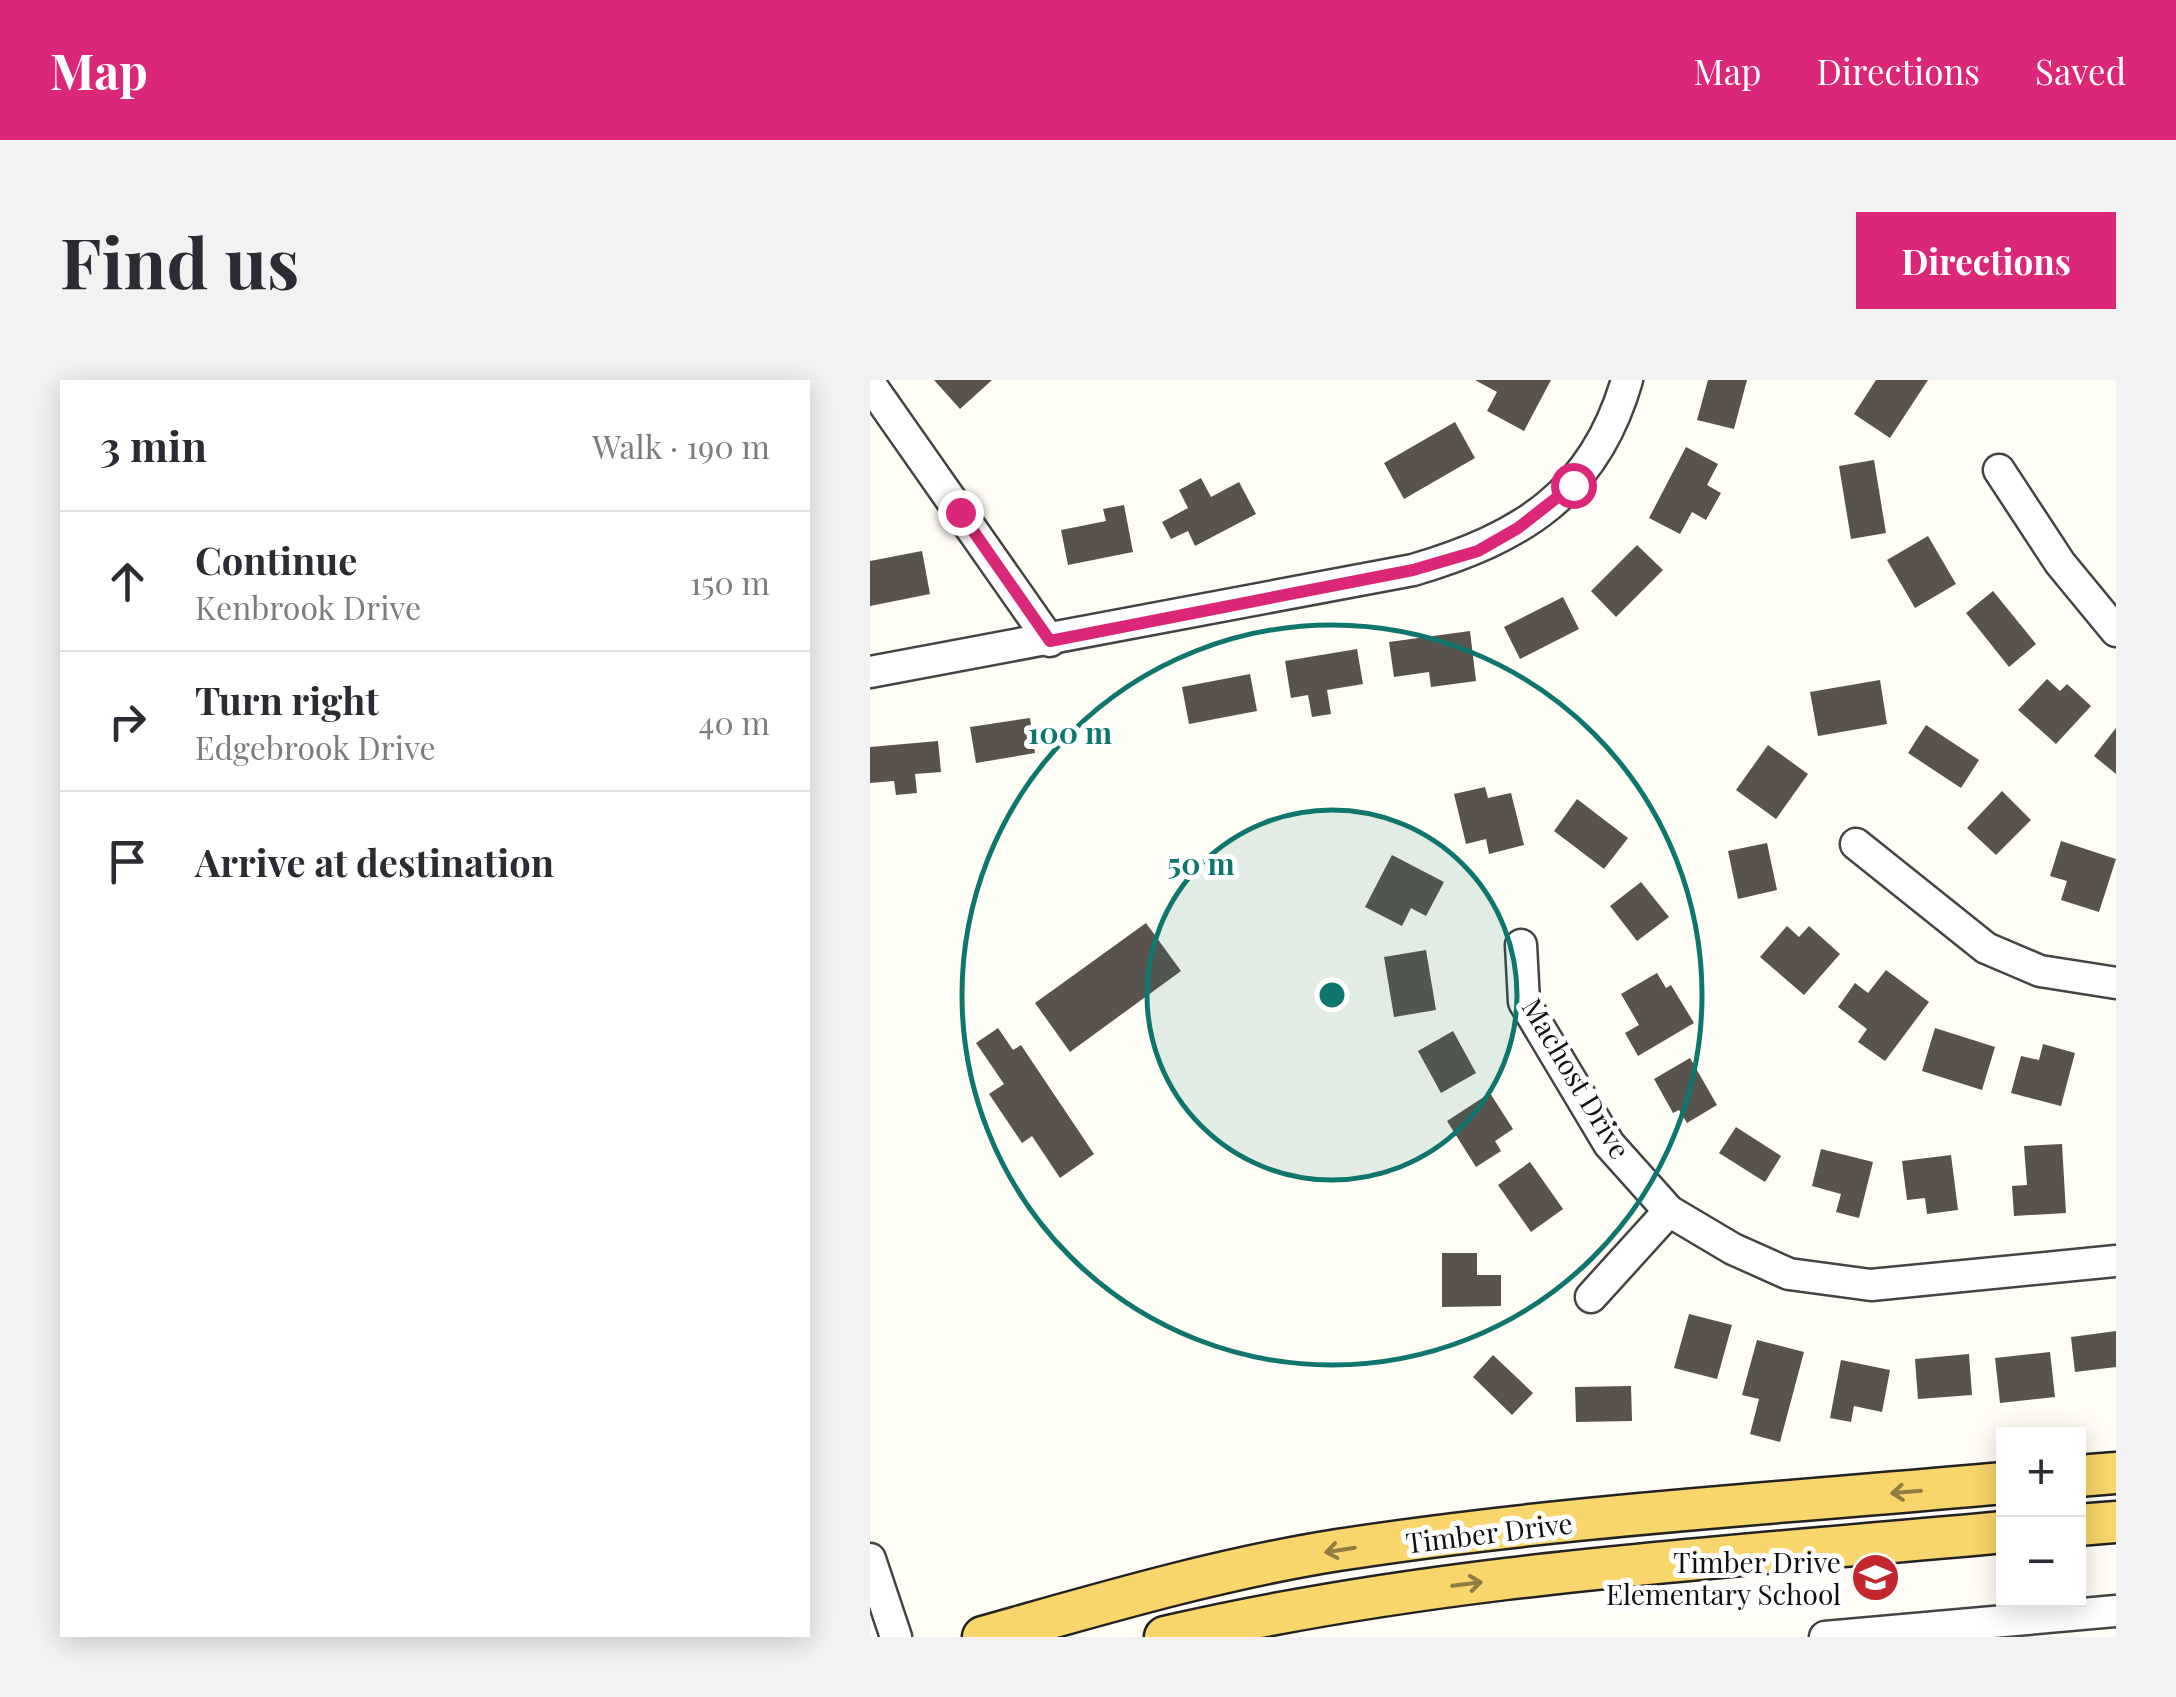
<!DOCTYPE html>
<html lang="en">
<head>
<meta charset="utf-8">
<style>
	:root { --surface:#fff; --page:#f2f2f3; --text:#2b2b33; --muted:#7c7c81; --line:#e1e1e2; --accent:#db2777 }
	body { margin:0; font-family:"Playfair Display",serif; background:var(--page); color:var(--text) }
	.controls { position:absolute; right:30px; bottom:30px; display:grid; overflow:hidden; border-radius:0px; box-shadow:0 5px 25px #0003 }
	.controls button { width:90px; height:90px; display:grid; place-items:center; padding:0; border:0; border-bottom:2px solid var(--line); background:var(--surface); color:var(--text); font:50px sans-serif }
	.stop { position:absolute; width:30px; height:30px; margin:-22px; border:8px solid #db2777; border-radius:50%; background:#fff }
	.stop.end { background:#db2777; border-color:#fff; box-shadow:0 2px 10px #0008 }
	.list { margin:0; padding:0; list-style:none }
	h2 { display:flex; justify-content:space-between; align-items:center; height:130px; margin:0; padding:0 40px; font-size:42px }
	h2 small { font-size:32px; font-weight:400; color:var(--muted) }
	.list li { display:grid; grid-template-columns:65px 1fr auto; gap:30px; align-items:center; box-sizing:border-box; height:140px; padding:0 40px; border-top:2px solid var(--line) }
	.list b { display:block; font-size:38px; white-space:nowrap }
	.list p { margin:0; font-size:32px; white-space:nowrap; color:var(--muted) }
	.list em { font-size:32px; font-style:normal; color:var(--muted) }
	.icon { flex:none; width:55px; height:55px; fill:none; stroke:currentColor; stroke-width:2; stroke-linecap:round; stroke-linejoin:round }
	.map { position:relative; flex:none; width:1246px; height:1257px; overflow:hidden; border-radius:0px }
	header { display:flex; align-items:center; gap:60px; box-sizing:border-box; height:140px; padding:0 50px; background:var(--accent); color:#fff }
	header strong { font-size:48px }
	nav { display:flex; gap:55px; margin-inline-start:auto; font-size:35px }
	.intro { display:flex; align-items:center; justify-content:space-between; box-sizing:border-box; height:240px; padding:0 60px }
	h1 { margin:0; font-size:70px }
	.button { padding:25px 45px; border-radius:0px; background:var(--accent); color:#fff; font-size:35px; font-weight:700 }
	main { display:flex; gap:60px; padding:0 60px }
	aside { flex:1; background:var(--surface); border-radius:0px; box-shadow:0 5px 25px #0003 }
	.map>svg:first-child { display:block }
</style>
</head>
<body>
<header>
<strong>Map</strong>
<nav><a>Map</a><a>Directions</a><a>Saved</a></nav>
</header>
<div class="intro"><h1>Find us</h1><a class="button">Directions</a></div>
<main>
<aside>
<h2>3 min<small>Walk · 190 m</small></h2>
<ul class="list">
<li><svg class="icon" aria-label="ahead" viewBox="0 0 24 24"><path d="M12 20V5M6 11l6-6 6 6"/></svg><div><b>Continue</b><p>Kenbrook Drive</p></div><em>150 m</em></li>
<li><svg class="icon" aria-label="right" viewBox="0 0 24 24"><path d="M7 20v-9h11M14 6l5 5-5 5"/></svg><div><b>Turn right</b><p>Edgebrook Drive</p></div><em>40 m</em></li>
<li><svg class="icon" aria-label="arrive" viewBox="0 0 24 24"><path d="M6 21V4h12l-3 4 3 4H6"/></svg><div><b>Arrive at destination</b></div></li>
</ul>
</aside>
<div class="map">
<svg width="1246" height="1257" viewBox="0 0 1246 1257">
	<rect width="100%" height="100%" fill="#fffdf5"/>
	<!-- building -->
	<g fill="#5a524d">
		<polygon points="64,0 122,0 90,29"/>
		<polygon points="605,0 681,0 654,51 617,31 627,12"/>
		<polygon points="838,0 877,0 864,49 827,40"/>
		<polygon points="1006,0 1058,0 1020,58 984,34"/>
		<polygon points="585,42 605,78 534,119 514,83"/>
		<polygon points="816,67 848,84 837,105 851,113 836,140 822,132 810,154 779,138"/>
		<polygon points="1004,80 1016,153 981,159 969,86"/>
		<polygon points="331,98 341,117 369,102 386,134 325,166 318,151 301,159 292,142 318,128 309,110"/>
		<polygon points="254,125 263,172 198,185 191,150 236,141 233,129"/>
		<polygon points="1058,156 1086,204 1045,228 1017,180"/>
		<polygon points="767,165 793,190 746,237 721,211"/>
		<polygon points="52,171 60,214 0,226 0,181"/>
		<polygon points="1123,211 1166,264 1139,287 1096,233"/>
		<polygon points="693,217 709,249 650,279 634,247"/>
		<polygon points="600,251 606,301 561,307 559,292 524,297 519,262"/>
		<polygon points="487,269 493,304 457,310 461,334 442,337 438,315 421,318 415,281"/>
		<polygon points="380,294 387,331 319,344 312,307"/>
		<polygon points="1177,299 1190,311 1197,304 1221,326 1186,364 1148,330"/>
		<polygon points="1010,300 1017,344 948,356 940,312"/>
		<polygon points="160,338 165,373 106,383 100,347"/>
		<polygon points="1056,345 1109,380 1091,408 1038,373"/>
		<polygon points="1246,348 1246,394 1224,376"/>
		<polygon points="68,361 71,392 45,394 47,413 26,415 24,401 0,403 0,367"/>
		<polygon points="898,365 938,394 906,439 866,410"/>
		<polygon points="615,407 618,418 641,413 654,465 619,474 616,459 596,464 584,414"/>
		<polygon points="1132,411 1161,440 1126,475 1097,448"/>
		<polygon points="707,419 758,458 734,489 684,451"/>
		<polygon points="1191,461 1246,479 1229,532 1191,520 1197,501 1180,496"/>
		<polygon points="897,463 907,510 868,519 858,471"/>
		<polygon points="522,475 574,502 556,536 541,528 532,546 495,527"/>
		<polygon points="771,502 799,537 767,561 740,526"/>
		<polygon points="276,543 311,591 200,672 165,623"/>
		<polygon points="917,546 929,557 939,546 970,574 934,615 890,577"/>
		<polygon points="556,570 566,630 524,637 514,577"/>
		<polygon points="1016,590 1059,622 1015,681 988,662 997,649 968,627 985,603 998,613"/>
		<polygon points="787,593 796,608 801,605 824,643 768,676 755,653 769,645 751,614"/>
		<polygon points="128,648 143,670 151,665 224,774 190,798 162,756 152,763 119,714 134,704 106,663"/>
		<polygon points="1065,648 1125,667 1112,710 1052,691"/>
		<polygon points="583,651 606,693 571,713 548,671"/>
		<polygon points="1173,664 1205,673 1191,726 1141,713 1151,676 1169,680"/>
		<polygon points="820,678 847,725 817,743 809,730 803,733 784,699"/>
		<polygon points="620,713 643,749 625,761 631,771 606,787 577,741"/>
		<polygon points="866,747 911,776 895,802 849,773"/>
		<polygon points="1192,764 1196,833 1144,836 1142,806 1157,805 1154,766"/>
		<polygon points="951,769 1003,782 989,838 966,832 971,814 942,806"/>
		<polygon points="1081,775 1088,830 1057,834 1055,818 1037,820 1032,781"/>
		<polygon points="660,782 693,829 661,852 628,805"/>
		<polygon points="572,873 607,873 607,895 631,895 631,926 572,927"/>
		<polygon points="819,934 862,945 847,999 804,988"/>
		<polygon points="1246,951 1246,987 1205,992 1201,957"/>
		<polygon points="887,960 934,972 910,1062 880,1054 889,1019 872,1015"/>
		<polygon points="1180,972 1185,1017 1130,1023 1125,978"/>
		<polygon points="1099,974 1102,1015 1048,1019 1045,979"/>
		<polygon points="623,975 663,1013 642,1035 603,997"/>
		<polygon points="971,980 1020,990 1012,1032 984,1026 981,1042 960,1038"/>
		<polygon points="761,1006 762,1041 706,1042 705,1007"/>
	</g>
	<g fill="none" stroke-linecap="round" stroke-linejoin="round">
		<defs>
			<g id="minor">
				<polyline points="0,4 180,261"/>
				<polyline points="1129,90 1190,183 1246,251"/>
				<path d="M 0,292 L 543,190 C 651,158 724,114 757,0"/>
				<polyline points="986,464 1116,568 1170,591 1246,603"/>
				<polyline points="651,565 654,622 739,764 799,831 863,869 919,894 1001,905 1246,881"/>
				<polyline points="721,917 799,831"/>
				<polyline points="0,1179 26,1257"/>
				<polyline points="955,1257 1246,1231"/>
			</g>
			<g id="major">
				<polyline points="1208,1096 1246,1093"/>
				<polyline points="1208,1145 1246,1142"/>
				<path d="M 113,1257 C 230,1224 348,1189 468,1170 C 688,1136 912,1123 1134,1103"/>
				<path d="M 295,1257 C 570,1193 853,1178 1134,1152"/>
			</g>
		</defs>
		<!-- minor casing -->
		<use href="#minor" stroke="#444" stroke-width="35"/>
		<!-- major casing -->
		<use href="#major" stroke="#222" stroke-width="45"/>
		<!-- minor -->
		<use href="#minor" stroke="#fff" stroke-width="30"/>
		<!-- major -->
		<use href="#major" stroke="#f9d66b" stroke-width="40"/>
	</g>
	<!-- one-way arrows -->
	<defs><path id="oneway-shaft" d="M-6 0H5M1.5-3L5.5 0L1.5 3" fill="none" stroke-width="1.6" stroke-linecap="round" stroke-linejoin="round" transform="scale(2.5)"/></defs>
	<g stroke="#917d42">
		<use href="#oneway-shaft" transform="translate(1036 1112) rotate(175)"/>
		<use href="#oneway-shaft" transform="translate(470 1170) rotate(171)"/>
		<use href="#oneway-shaft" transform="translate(597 1204) rotate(-7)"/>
	</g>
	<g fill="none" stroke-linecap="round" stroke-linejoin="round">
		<!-- route -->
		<polyline stroke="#db2777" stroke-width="12" points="90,132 180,261 543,190 608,171 648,148 703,105"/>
	</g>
	<!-- distance rings -->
	<circle cx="462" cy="615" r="185" fill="#0f766e" fill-opacity=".12"/>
	<g fill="none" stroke="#0f766e" stroke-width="5">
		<circle cx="462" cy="615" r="185"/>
		<circle cx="462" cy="615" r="370"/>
	</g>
	<!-- icons -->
	<defs>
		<symbol id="school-disc" viewBox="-11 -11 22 22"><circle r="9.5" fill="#c4262e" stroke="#fff"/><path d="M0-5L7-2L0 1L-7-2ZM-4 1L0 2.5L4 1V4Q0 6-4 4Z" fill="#fff"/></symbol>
	</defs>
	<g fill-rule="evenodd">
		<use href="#school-disc" x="978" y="1170" width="55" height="55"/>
	</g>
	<g text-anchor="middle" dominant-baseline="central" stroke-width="10" stroke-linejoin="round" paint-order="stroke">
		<!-- street labels -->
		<g font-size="28" fill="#111" stroke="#fff">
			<text transform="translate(707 698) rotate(59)">Machost Drive</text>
			<text transform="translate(619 1152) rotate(-7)">Timber Drive</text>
		</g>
		<!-- poi labels -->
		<g font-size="28" fill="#111" stroke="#fff" text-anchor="end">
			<text x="971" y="1181">Timber Drive<tspan x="971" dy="32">Elementary School</tspan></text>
		</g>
	</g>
	<circle cx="462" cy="615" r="15" fill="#0f766e" stroke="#fff" stroke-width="5"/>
	<g font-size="30" text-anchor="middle" font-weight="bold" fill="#0f766e" stroke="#fff" stroke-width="10" stroke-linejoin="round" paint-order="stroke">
		<text x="200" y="364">100 m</text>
		<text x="331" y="495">50 m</text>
	</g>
</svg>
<div class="controls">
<button>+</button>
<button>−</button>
</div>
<div class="stop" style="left:703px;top:105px"></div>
<div class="stop end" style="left:90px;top:132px"></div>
</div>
</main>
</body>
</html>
